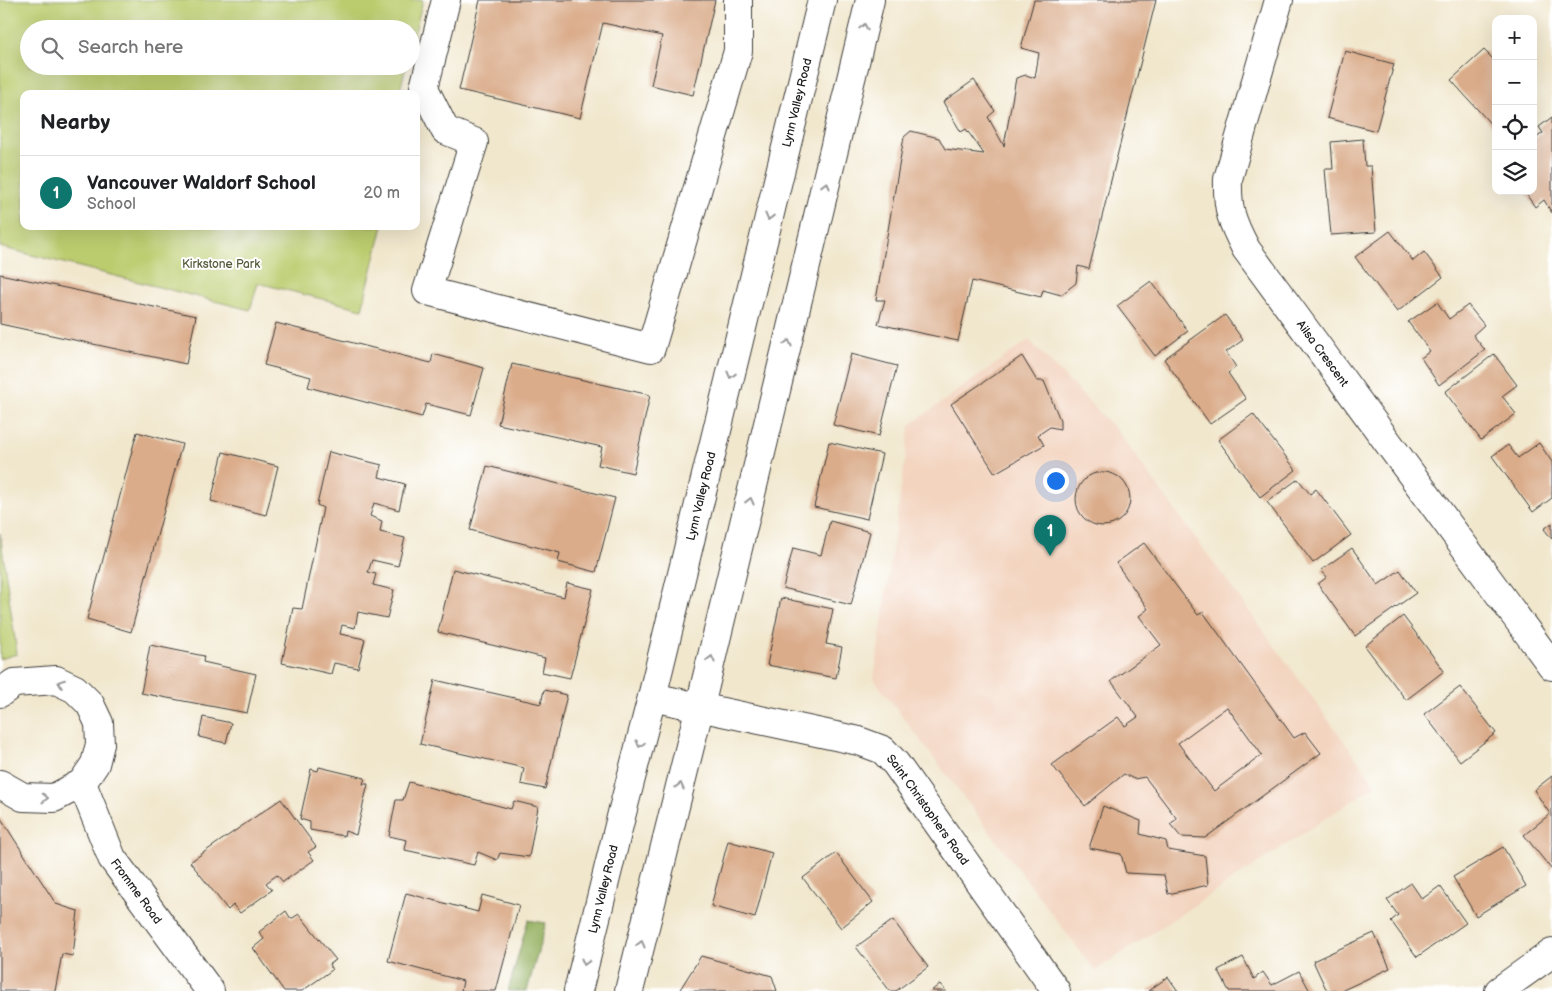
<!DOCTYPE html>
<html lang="en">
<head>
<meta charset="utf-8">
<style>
	:root { --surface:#fff; --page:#f6f6f6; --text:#202124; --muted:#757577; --line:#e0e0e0; --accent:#0f766e }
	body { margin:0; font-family:"Balsamiq Sans",sans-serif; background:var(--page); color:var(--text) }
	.controls { position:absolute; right:15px; top:15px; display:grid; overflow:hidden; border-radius:10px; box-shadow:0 5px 20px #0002 }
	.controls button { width:45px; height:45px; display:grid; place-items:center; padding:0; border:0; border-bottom:1px solid var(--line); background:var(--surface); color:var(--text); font:25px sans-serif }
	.you { position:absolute; left:1055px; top:480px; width:18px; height:18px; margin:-12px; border:4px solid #fff; border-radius:50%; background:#1a73e8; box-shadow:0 0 0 8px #1a73e833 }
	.badge { display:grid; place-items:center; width:32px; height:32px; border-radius:50%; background:var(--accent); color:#fff; font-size:16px; font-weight:700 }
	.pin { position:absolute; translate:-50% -41px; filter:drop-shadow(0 1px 2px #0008) }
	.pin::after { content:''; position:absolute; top:26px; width:18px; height:15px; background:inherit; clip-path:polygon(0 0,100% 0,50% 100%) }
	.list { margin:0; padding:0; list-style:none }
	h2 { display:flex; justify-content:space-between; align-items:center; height:65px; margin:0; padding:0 20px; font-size:21px }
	h2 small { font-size:16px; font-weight:400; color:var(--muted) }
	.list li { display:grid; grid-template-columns:32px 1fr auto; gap:15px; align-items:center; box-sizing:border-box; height:75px; padding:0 20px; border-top:1px solid var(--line) }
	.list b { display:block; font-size:19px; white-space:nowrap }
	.list p { margin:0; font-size:16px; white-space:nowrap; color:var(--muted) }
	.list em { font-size:16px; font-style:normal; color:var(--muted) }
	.icon { flex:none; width:28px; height:28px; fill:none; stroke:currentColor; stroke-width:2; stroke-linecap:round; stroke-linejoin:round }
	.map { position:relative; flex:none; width:1552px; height:991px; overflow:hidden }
	.search { position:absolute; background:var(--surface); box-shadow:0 5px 20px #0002; left:20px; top:20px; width:400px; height:55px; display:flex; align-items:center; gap:12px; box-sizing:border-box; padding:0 18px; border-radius:28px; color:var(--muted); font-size:19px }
	.panel { position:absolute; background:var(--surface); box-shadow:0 5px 20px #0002; left:20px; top:90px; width:400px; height:140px; border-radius:10px }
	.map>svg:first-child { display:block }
</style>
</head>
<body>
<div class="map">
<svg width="1552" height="991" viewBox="0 0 1552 991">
	<rect width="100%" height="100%" fill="#fff"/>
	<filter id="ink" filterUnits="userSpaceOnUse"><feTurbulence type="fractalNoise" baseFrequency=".02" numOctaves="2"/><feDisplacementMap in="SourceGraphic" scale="10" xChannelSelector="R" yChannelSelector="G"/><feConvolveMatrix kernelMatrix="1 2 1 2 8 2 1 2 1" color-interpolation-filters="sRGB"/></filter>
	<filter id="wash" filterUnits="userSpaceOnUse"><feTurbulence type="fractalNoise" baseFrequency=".0096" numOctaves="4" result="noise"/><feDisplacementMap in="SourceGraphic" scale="20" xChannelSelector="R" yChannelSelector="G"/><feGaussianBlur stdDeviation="1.12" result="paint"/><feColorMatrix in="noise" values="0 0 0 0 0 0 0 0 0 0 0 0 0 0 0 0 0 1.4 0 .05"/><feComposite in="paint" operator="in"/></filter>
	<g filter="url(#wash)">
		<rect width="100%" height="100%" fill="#f1e7cd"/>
		<!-- built -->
		<polygon fill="#f3d4bf" points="1029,340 1118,432 1376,785 1095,971 874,679 910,425"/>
		<!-- green -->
		<g fill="#bbcc6e" stroke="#6c7445">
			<polygon points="0,0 423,0 411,47 411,29 29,29 29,66 406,66 399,94 24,94 24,226 383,226 362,309 258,283 250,310 0,247"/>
			<polygon points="0,533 17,654 0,659"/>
		</g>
		<!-- forest -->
		<polygon fill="#94b061" stroke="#58663e" points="528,920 546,923 527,991 508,991"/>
		<g id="blocks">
			<!-- building -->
			<g fill="#daac8a" fill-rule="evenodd">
				<polygon points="480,0 715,0 693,95 651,85 662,36 603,23 580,118 459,90"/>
				<polygon points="1034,0 1156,0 1089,269 1078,266 1076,283 1061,295 1043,290 1041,297 972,281 958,341 878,324 885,300 876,300 904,137 911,131 939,138 945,149 984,154 966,129 961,132 943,102 974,80 995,111 988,117 1004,146 1016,78 1026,75 1035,78 1039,53 1021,48"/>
				<polygon points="1484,50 1496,62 1496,130 1451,80"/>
				<polygon points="1345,51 1394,64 1376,131 1327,118"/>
				<polygon points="1552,117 1552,213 1544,200 1535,207 1524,191 1533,191 1533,140 1543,133 1539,127"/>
				<polygon points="1363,139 1365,166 1371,166 1376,232 1331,235 1325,169 1333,169 1331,142"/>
				<polygon points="1390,231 1413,261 1424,252 1443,277 1397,312 1355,257"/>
				<polygon points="0,274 196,316 186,364 0,324"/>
				<polygon points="1151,281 1188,331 1155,356 1117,306"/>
				<polygon points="1437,302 1449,319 1468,305 1484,325 1473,335 1485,350 1439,385 1421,358 1430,351 1408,322"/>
				<polygon points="1225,315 1243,340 1226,352 1236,367 1228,373 1246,399 1210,424 1164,359"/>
				<polygon points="276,323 431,363 433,354 484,368 471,415 426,404 422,417 308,387 311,377 264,365"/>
				<polygon points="851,354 897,366 879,436 833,425"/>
				<polygon points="1494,354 1517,385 1502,396 1516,414 1481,440 1445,392"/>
				<polygon points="1022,356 1037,381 1044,381 1060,420 1060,429 1050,427 1038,435 1044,445 995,473 951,404"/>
				<polygon points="512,364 650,395 633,473 598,465 602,447 498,424"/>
				<polygon points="1253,414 1296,470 1260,497 1218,440"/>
				<polygon points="137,432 182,444 131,632 87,619"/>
				<polygon points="829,442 882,454 867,519 814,507"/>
				<polygon points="1539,443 1552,462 1552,498 1533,512 1492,456 1508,445 1518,458"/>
				<polygon points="223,452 278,466 266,515 211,501"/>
				<polygon points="329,452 382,465 379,477 405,484 399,510 374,503 370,516 382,521 380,532 405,538 398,566 372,560 368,572 376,574 373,585 394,590 387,618 358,612 355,628 342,625 340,634 365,639 358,668 334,663 331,674 282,663 293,608 302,609 323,508 317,505"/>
				<polygon points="487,466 615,498 596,572 558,562 560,553 470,530"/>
				<circle cx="1103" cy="499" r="27"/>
				<polygon points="1298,479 1310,494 1316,489 1351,535 1313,563 1267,502"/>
				<polygon points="830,521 870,532 851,605 783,588 793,548 821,555"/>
				<polygon points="1552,523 1552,539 1544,529"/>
				<path d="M 1144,543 L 1198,615 L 1203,612 L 1294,738 L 1305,732 L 1321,753 L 1205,838 L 1181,837 L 1170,824 L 1177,819 L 1145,777 L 1134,779 L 1124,774 L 1085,806 L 1052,765 L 1118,717 L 1125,726 L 1138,717 L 1111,681 L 1161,645 L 1139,616 L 1148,609 L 1116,563 ZM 1227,707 L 1262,755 L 1214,791 L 1178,743 Z"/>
				<polygon points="1352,548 1378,585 1400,570 1416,593 1355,636 1318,584 1327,577 1321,570"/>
				<polygon points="453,569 564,597 567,583 593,589 570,678 542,672 545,658 438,632"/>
				<polygon points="781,598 833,609 826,644 842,647 836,678 767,665"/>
				<polygon points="1403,616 1444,671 1406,700 1365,646"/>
				<polygon points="150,645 204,656 203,662 256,674 247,713 141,693"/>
				<polygon points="435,680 541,704 544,690 567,695 545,789 521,784 524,768 420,744"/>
				<polygon points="1460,687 1496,733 1460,761 1424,714"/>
				<polygon points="203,717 231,723 226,743 199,737"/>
				<polygon points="319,767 365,778 363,784 368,784 356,835 345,831 344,836 310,830 310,822 300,819 311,769 318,771"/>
				<polygon points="1552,776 1552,870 1524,835 1550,814 1534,790"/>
				<polygon points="409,782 511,809 514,801 538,807 529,857 500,853 497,860 478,852 474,865 405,850 407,840 389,836 396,800 403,800"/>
				<polygon points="281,799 316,847 308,852 314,860 283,882 277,875 266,883 272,890 240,913 233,905 228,910 190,862"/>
				<polygon points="1103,806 1141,821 1140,834 1166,841 1168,850 1205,856 1208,885 1168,894 1164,875 1126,873 1121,854 1089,848"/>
				<polygon points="0,817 56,904 78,911 73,956 62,954 55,991 0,991"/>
				<polygon points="728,841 772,853 755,918 711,906"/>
				<polygon points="1503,847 1526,886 1476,916 1453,877"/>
				<polygon points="836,853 873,902 841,928 803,878"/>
				<polygon points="1411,883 1422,899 1440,886 1466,923 1417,957 1391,921 1398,915 1387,900"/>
				<polygon points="406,893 478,912 482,895 519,905 496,991 461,991 463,981 388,961"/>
				<polygon points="286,911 291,919 299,914 336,960 329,964 332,970 302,991 284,991 253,948 264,939 259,932"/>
				<polygon points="893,920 928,967 896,991 890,991 856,947"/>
				<polygon points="1374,933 1390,968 1341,991 1327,991 1313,961"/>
				<polygon points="701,956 772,976 777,991 679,991"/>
				<polygon points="1243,957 1254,979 1263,972 1272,985 1299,971 1310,991 1229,991 1218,970"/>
				<polygon points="1168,977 1178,991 1148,991"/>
				<polygon points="940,984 946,991 931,991"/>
			</g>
		</g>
	</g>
	<g filter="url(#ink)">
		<use href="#blocks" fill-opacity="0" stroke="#3c3a37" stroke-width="1"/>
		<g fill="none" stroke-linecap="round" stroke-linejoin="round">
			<defs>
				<g id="minor">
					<polyline points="446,0 424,88 445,130 474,142 427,291 651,348 738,51 738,0"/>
					<path id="s1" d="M 1279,0 L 1228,179 C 1227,210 1232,222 1246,249 L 1552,666"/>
					<polyline points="0,693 14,683 56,680 75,689 90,704 99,723 100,744 95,764 82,783 54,798 23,797 0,784"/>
					<path id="s2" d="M 652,697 L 859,741 L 883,750 L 896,764 L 1056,991"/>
					<path id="s3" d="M 82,783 L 112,858 L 210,991"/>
					<polyline points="1499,991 1552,953"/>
				</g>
				<g id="major">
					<path id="s4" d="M 578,991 L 622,813 L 652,697 L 822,0"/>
					<polyline points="629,991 700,706 870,0"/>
				</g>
			</defs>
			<!-- minor casing -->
			<use href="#minor" stroke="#3c3a37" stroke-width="30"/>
			<!-- major casing -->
			<use href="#major" stroke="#3c3a37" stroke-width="30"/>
			<!-- minor -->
			<use href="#minor" stroke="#fff" stroke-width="28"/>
			<!-- major -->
			<use href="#major" stroke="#fff" stroke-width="28"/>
		</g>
		<!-- one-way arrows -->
		<defs><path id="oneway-chevron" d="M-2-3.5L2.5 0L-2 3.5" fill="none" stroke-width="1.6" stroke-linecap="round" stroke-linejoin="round" transform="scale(1.25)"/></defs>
		<g stroke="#999">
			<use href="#oneway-chevron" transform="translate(864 27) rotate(-77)"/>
			<use href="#oneway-chevron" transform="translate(826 185) rotate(-76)"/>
			<use href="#oneway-chevron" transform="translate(769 217) rotate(104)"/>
			<use href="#oneway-chevron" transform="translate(788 343) rotate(-76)"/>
			<use href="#oneway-chevron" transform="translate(731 375) rotate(104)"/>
			<use href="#oneway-chevron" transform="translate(750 501) rotate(-76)"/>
			<use href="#oneway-chevron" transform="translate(711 659) rotate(-76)"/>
			<use href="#oneway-chevron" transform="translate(61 683) rotate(-159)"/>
			<use href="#oneway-chevron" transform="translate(640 744) rotate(105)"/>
			<use href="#oneway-chevron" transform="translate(680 786) rotate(-76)"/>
			<use href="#oneway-chevron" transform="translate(45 798) rotate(1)"/>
			<use href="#oneway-chevron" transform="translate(641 944) rotate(-76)"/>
			<use href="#oneway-chevron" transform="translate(585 962) rotate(104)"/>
		</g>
	</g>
	<g text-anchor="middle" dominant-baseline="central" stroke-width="4" stroke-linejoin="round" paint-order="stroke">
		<!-- street labels -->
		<g font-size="12" fill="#1c1c1c" stroke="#fff">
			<text stroke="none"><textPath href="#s4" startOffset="915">Lynn Valley Road</textPath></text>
			<text stroke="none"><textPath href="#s1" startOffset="389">Ailsa Crescent</textPath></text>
			<text stroke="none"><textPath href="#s4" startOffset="510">Lynn Valley Road</textPath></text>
			<text stroke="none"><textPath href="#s2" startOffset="312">Saint Christophers Road</textPath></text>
			<text stroke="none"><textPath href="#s4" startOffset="105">Lynn Valley Road</textPath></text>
			<text stroke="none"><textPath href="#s3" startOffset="122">Fromme Road</textPath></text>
		</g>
		<!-- park labels -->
		<g font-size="12" fill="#545a39" stroke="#fff">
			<text x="221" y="264">Kirkstone Park</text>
		</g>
	</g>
</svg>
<div class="controls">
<button>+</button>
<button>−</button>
<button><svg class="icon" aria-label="locate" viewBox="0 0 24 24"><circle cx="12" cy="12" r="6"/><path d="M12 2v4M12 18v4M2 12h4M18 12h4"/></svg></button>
<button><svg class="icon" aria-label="layers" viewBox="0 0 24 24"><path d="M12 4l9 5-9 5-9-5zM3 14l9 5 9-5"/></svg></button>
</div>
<div class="you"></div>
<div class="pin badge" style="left:1050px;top:556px">1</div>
<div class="search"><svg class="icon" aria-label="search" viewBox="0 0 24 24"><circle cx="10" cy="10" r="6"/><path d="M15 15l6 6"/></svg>Search here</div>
<section class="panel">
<h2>Nearby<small></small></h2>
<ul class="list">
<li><span class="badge">1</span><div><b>Vancouver Waldorf School</b><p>School</p></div><em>20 m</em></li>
</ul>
</section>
</div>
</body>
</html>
